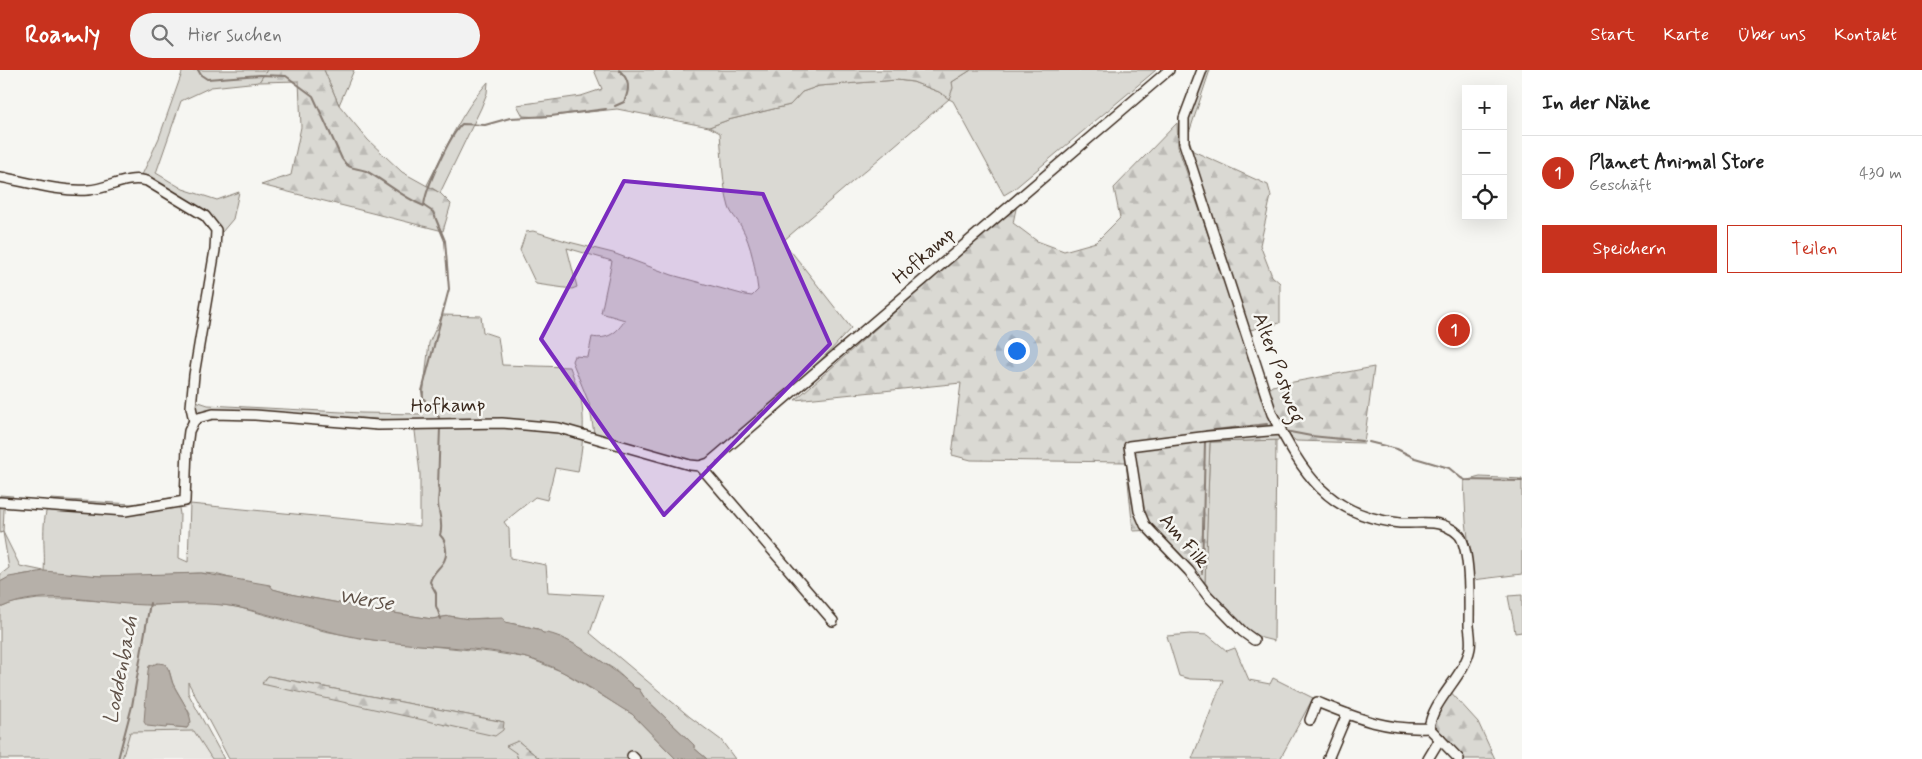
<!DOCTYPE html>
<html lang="de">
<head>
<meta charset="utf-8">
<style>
	:root { --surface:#fff; --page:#f2f2f2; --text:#222; --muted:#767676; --line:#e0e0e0; --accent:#c8321e }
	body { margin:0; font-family:Mynerve,sans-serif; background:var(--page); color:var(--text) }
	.controls { position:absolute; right:15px; top:15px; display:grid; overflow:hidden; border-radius:0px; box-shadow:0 5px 20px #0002 }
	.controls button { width:45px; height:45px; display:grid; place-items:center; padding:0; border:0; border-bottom:1px solid var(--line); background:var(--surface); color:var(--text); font:25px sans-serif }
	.you { position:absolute; left:1016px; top:280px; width:18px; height:18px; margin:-12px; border:4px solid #fff; border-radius:50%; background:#1a73e8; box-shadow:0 0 0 8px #1a73e833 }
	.badge { display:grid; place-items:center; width:32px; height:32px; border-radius:50%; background:var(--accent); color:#fff; font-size:16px; font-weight:700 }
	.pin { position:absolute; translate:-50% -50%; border:2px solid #fff; box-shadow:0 1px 5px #0006 }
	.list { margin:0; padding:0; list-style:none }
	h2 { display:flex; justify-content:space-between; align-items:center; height:65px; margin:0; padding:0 20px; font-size:21px }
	h2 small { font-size:16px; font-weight:400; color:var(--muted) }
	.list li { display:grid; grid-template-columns:32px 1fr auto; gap:15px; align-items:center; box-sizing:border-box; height:75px; padding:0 20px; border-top:1px solid var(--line) }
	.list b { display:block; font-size:19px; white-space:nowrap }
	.list p { margin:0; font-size:16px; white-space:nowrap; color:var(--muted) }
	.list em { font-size:16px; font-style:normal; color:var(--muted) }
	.actions { display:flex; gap:10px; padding:15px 20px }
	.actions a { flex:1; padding:11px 0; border:1px solid var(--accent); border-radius:0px; text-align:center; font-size:18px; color:var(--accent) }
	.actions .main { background:var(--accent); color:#fff }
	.icon { flex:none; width:28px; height:28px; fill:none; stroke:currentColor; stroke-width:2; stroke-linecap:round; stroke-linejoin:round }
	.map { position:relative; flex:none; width:1522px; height:689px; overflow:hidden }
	header { display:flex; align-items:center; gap:30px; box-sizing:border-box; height:70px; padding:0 25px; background:var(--accent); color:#fff }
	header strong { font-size:24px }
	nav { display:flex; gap:28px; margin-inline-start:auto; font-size:18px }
	.search { width:350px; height:45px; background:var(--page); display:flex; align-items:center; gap:12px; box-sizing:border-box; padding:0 18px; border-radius:28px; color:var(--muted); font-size:19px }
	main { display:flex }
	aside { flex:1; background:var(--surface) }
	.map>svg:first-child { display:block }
</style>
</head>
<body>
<header>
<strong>Roamly</strong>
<div class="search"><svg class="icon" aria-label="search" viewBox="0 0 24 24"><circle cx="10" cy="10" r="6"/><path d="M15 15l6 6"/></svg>Hier suchen</div>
<nav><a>Start</a><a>Karte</a><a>Über uns</a><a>Kontakt</a></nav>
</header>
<main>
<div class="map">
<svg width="1522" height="689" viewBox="0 0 1522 689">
	<defs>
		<pattern id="forest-firs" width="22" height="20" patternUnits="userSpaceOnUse" patternTransform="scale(1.25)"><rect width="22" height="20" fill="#dad9d3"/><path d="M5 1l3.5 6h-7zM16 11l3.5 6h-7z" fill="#bcbab5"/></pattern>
	</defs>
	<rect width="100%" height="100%" fill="#f6f6f2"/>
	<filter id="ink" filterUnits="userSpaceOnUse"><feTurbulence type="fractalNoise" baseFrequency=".02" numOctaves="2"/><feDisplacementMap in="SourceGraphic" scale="10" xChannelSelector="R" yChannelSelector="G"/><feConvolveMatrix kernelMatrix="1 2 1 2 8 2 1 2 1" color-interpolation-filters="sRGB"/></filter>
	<g filter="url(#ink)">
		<!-- built -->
		<polygon fill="#e8e7e2" points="194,661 212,689 122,689 129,662"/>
		<!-- green -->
		<g fill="#dad9d3" stroke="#8a8278" fill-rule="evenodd">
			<polygon points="183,0 267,0 259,12 211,17 181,31 156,103 183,119 217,130 239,122 233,149 222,162 209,144 142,105 159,68"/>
			<polygon points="324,0 354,0 339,35"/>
			<path d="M 971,0 L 1156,0 L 1014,119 L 1004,125 L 953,31 L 949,29 L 783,171 L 851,258 C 808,307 758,347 709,389 L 701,392 L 689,391 L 594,363 L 589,333 L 572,291 L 574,286 L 588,287 L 592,267 C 607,270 617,263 625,250 L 601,243 L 612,191 L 567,178 L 577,217 L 572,219 L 536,214 L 520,180 L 526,162 L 533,161 L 569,172 L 613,183 L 672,205 L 745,225 L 752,226 L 758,220 C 755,198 752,176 741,156 C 737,149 731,144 729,137 C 722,113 722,87 720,63 L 709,57 L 728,50 L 790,35 L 802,22 L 819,16 L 897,10 L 913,12 L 939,22 L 949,28 L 952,12 Z"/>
			<path d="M 1206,0 L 1210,0 L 1188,66 L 1193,81 L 1190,83 C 1181,53 1195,27 1206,0 Z"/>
			<path d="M 488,12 L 487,23 L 481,38 L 440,123 L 427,115 C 445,81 461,41 488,12 Z"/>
			<path d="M 442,245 L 481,246 L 483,262 L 498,267 L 502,295 L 570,297 C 574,309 580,322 582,335 C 585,357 582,380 578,402 L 555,398 L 547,430 L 535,427 L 504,452 L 509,459 L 510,488 L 546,495 L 548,522 L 603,525 L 590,563 L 690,647 L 721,670 L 735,689 L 707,689 L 694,678 L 694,675 L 644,627 L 639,619 L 635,618 L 614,599 L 563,568 L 543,563 L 538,559 L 486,548 L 469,549 L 449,546 L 432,549 L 400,544 L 295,525 L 215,504 L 201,503 C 168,504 135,507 102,506 C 67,505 33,496 0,512 L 0,505 L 9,498 L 3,462 L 0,463 L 0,425 L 13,426 L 4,439 L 3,462 L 20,496 L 44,501 C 46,477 39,451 51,429 L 132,434 L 177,427 L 180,444 L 179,488 L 188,492 L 190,434 L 420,456 L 420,404 L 415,361 L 419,351 L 211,341 L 200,342 L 196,340 L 196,331 L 208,335 L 361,343 L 421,344 L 429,273 Z"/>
			<polygon points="1276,370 1274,571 1262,568 1246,559 1220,535 1205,512 1205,501 1210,372"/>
			<polygon points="1480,407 1522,409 1522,504 1473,510 1466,451 1464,411"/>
			<path d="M 1522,525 L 1522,562 L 1515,563 C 1514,550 1510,539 1508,526 Z"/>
			<path d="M 38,529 L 73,529 L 152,535 L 210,533 L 237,537 L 324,561 L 373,570 L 490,582 L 528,588 L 563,602 L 632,644 L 676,689 L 540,689 L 518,671 L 516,683 L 518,689 L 229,689 L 188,612 L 188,623 L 224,689 L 212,689 L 194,661 L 130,662 L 122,689 L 0,689 L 0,538 L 12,533 ZM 169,600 L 173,614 L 190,644 L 187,658 L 167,656 ZM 268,606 L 504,652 L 262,613 Z"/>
			<polygon points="1190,564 1208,565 1227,581 1235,578 1249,610 1270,614 1273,608 1313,628 1280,689 1192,689 1223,610 1190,609 1179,606 1167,566"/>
		</g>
		<!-- forest -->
		<g fill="url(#forest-firs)" stroke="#8a8278">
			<polygon points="267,0 324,0 339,35 368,70 402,102 440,123 451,134 443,161 261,115 291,105 301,57 299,11 259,12"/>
			<polygon points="594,0 971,0 952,12 953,18 949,29 939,22 913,12 897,10 819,16 802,22 790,35 728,50 709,57 617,39 542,47 523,46 517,35 581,26 602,19"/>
			<polygon points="1177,53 1178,77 1256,305 1283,370 1210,372 1205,512 1196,506 1155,460 1133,461 1126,392 971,390 952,385 961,313 795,330 1017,134 1013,153 1037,171 1064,181 1096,172 1120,148 1114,118"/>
			<polygon points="1193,81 1268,115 1271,126 1260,175 1272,206 1280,213 1280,253 1250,260 1190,83"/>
			<polygon points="1374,297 1364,373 1296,371 1286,363 1275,343 1268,321 1272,316"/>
			<polygon points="268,606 504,652 503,660 495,666 262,614"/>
			<polygon points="1448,619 1478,652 1495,689 1459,689 1429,658"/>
			<polygon points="518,671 540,689 518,689 516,683 506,676"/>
		</g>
		<!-- water -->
		<g fill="#b6b0a9" stroke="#857a71">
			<path d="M 44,501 L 101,506 L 201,503 L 270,515 L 273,519 L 295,525 L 400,544 L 432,549 L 449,546 L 469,549 L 503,548 L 505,552 L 538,559 L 543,563 C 563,561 620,603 635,618 L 639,619 L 644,627 L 694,675 L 694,678 L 707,689 L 676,689 L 632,644 L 623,639 C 593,620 562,597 527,588 C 477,575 423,578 373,570 C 326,564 282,546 236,537 C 209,532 182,534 154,535 C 103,536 48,516 0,538 L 0,512 L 9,507 Z"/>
			<path d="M 158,593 L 165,594 C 171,601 170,609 174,616 C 180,628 189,638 191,652 L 187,658 L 167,656 L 166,658 L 147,656 L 144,652 L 148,601 L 149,596 Z"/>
		</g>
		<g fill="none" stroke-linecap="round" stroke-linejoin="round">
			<!-- stream -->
			<g stroke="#857a71" stroke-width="2">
				<path d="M 198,0 L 201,5 L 207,9 L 260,5 L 286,6 L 313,26 L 342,89 C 349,100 355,97 366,101 C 385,111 402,127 424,136"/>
				<path d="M 615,36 L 624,32 C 630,19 630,10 619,0"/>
				<path d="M 439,347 L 423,328 L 422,321 L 449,219 L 445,171 L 433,142 L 424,136 C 425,119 450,65 462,54 L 485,55 L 510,48 L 551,46 L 606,39"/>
				<path d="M 440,358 L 438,416 C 440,423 438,426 438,432 C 438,444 444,453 440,465 C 445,470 445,473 446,480 C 448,495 433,499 430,512 L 436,523 L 436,536 L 441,549"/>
				<polyline points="1206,361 1267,354"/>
				<polyline points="1285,361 1311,366 1362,371"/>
				<polyline points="1369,372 1397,379 1415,388 1449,398 1461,408 1465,410 1522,411"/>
				<polyline points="1202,503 1205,371"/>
				<polyline points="118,689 132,636 150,533"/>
			</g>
			<defs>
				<g id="minor">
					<path d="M 1202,0 L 1184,48 L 1184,73 L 1272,344 C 1303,403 1327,446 1400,453 C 1417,454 1436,449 1451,459 C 1454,460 1458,464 1460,466 C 1471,484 1469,534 1469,556 C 1470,563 1471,572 1470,578 C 1465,606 1433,629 1429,658 L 1459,689"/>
					<path d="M 0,107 C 28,112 59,122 88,120 C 109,119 126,105 147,111 L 205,146 L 216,160 L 215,180 L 194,305 L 191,337 L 194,351"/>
					<polyline points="700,396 833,551"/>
					<polyline points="0,432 125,441 185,431 187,377 189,361 194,351 198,348 213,344 255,345 378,355 502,353 559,358 690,395 700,396 709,393 1169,0"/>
					<polyline points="1254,570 1243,562 1207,525 1189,501 1145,455 1139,441 1129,376 1209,366 1281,360"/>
					<path d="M 1310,650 L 1317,632 C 1357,648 1384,660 1429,658"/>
					<polyline points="632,686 635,689"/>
					<polyline points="1328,689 1347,644"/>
					<polyline points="1428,689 1440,669"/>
				</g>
			</defs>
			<!-- minor casing -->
			<use href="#minor" stroke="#3b2a1e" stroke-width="12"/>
			<!-- minor -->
			<use href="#minor" stroke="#f6f6f2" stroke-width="9"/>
		</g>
	</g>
	<!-- marked area -->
	<path fill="#7b2cbf" fill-opacity="0.2" stroke="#7b2cbf" stroke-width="4" stroke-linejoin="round" d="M 624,111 L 763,124 L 830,274 L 664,445 L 541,269 Z"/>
	<g text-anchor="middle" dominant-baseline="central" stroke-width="5" stroke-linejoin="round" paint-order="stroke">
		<!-- street labels -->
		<g font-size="20" fill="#3b2a1e" stroke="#f6f6f2">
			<text transform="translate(924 186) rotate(-41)">Hofkamp</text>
			<text transform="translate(1278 298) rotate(70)">Alter Postweg</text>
			<text transform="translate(448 336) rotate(-1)">Hofkamp</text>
			<text transform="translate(1184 471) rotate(49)">Am Filk</text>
		</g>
		<!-- water labels -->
		<g font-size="21" font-style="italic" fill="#605248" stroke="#f6f6f2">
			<text transform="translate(366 530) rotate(9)">Werse</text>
			<text transform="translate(121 600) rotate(-79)">Loddenbach</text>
		</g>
	</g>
</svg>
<div class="controls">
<button>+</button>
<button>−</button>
<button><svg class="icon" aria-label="locate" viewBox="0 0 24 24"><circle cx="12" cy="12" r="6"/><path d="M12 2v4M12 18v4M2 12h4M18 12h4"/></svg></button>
</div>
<div class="you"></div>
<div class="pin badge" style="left:1454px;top:260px">1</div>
</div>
<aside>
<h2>In der Nähe<small></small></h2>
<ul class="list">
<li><span class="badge">1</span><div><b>Planet Animal Store</b><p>Geschäft</p></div><em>430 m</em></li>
</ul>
<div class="actions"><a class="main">Speichern</a><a>Teilen</a></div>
</aside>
</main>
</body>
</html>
